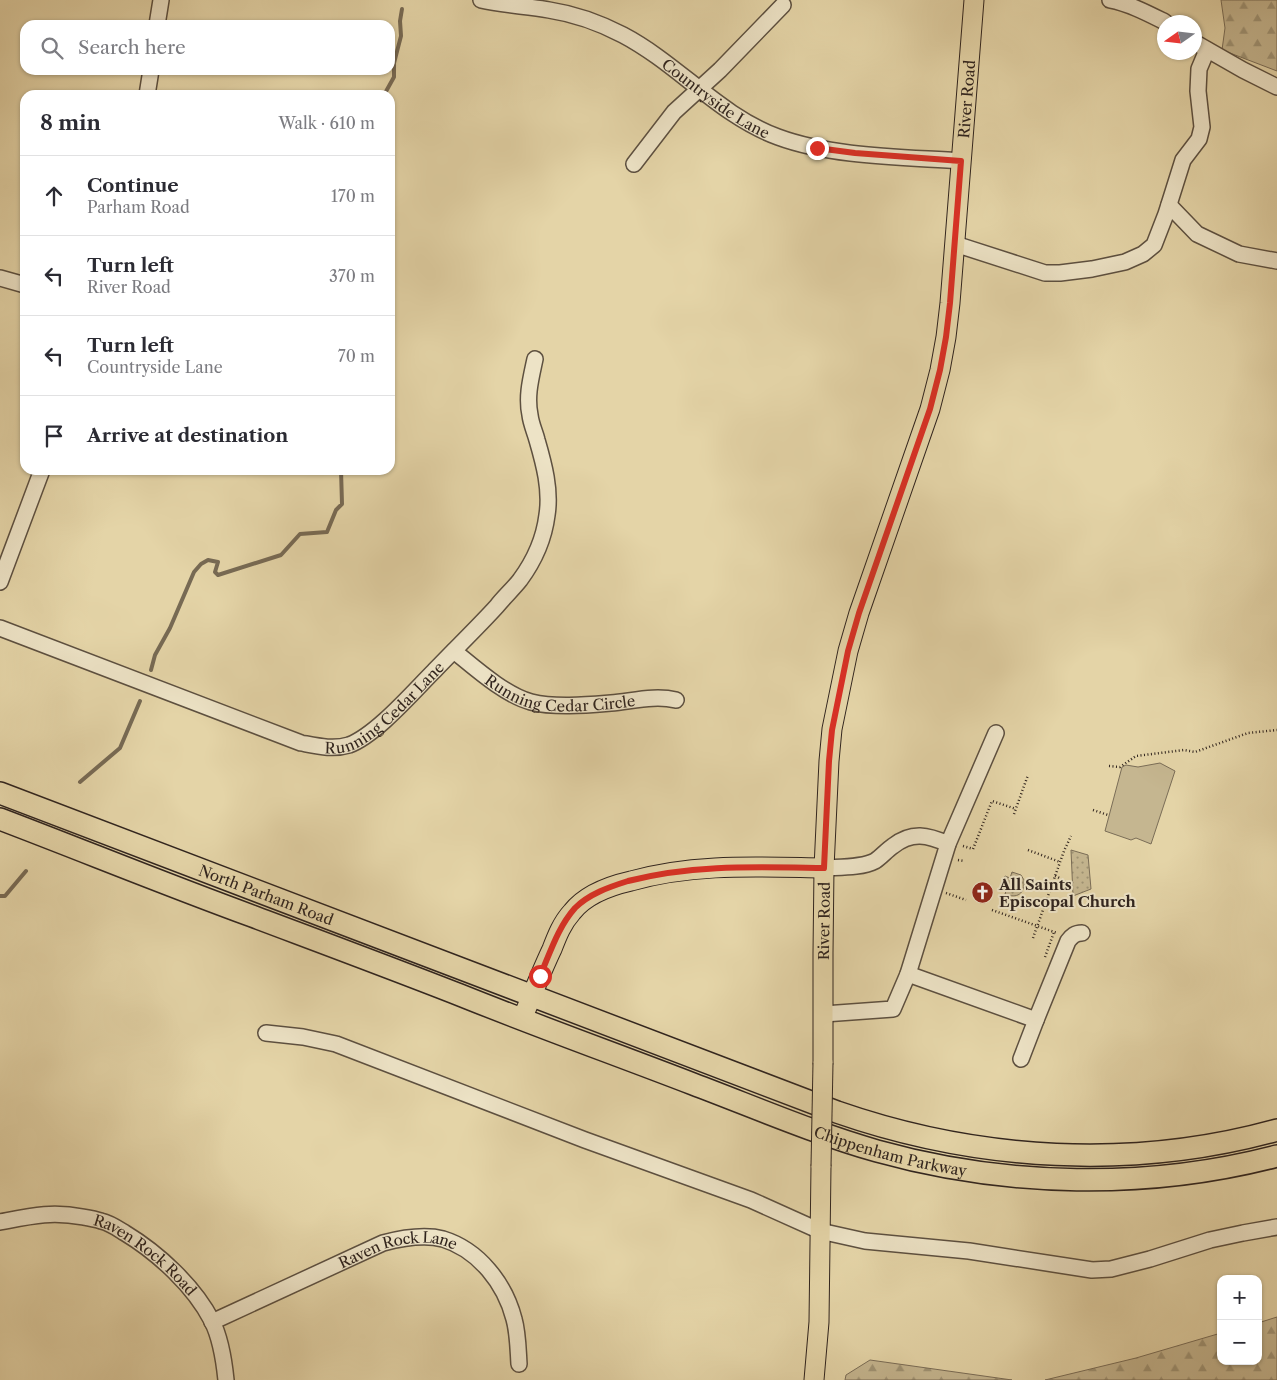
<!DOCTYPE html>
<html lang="en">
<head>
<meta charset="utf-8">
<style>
	:root { --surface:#fff; --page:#f2f2f3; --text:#2b2b33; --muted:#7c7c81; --line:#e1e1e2 }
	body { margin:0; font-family:"Libre Caslon Text",serif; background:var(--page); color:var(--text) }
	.controls { position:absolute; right:15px; bottom:15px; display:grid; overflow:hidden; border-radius:10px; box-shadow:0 1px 4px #0004 }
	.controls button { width:45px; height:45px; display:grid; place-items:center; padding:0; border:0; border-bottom:1px solid var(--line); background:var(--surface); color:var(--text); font:25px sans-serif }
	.compass { position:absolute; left:1157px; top:15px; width:45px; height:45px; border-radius:50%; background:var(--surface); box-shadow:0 1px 4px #0004; rotate:256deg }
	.stop { position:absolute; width:15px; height:15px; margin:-11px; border:4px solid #d93025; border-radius:50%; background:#fff }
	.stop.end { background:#d93025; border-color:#fff; box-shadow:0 1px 5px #0008 }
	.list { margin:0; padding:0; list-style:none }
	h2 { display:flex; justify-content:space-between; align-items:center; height:65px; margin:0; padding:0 20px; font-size:21px }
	h2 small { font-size:16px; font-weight:400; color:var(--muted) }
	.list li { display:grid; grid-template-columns:32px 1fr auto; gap:15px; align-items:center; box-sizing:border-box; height:80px; padding:0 20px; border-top:1px solid var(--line) }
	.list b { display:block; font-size:19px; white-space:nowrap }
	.list p { margin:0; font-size:16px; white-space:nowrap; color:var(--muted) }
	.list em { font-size:16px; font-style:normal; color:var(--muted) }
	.icon { flex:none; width:28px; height:28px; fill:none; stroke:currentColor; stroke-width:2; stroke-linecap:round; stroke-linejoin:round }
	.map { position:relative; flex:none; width:1277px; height:1380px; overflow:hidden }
	.search { position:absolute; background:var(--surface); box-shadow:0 1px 4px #0004; left:20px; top:20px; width:375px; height:55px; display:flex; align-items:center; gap:12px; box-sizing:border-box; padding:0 18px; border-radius:15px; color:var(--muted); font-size:19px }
	.panel { position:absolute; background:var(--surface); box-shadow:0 1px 4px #0004; left:20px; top:90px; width:375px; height:385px; border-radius:15px }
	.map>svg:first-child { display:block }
</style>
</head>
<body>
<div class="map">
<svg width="1277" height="1380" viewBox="0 0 1277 1380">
	<defs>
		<pattern id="grass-dots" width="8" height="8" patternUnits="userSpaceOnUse" patternTransform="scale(1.25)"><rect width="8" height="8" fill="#c5b690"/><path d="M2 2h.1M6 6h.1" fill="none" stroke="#a09475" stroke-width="1.8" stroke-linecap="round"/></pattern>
		<pattern id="forest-firs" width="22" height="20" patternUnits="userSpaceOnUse" patternTransform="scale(1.25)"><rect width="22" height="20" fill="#c5b690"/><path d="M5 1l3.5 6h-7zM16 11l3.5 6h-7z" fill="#a09475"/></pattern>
	</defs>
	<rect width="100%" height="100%" fill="#e4d4a7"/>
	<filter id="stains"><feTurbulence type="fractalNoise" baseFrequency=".004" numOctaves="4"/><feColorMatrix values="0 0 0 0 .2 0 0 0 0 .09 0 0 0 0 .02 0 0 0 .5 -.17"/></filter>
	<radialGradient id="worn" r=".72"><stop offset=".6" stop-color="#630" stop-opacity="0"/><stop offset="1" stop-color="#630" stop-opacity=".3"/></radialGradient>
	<!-- grass -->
	<g fill="url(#grass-dots)" stroke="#7a6d57">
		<polygon points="1071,850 1088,855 1091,889 1073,896"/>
		<path d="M 1012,872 L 1021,875 L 1024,880 C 1025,894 1017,899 1005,894 L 1007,888 L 1001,886 L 1005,876 L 1010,878 Z"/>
	</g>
	<!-- forest -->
	<g fill="url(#forest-firs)" stroke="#7a6d57">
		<polygon points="1221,0 1277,0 1277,71 1222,50 1225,28"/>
		<polygon points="1277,1317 1277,1380 1045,1380 1136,1358 1221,1333 1221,1361 1258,1361 1258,1323"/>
		<polygon points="870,1360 1012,1380 845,1380 846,1375"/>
	</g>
	<!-- park -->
	<polygon fill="#c5b690" stroke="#7a6d57" points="1160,763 1175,771 1151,844 1136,838 1131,840 1105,831 1122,767 1126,765 1138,767"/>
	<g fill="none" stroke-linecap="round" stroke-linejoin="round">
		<!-- stream -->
		<g stroke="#776a54" stroke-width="4">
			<polyline points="384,95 394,77 394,63 401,36 400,21 402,9"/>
			<polyline points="151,670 155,655 170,628 194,572 201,564 208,560 218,562 215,572 218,575 281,555 300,534 327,532 336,510 342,504 341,470"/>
			<polyline points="80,782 120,748 140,701"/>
			<polyline points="0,896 5,896 26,871"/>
		</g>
		<defs>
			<g id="minor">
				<path id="s1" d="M 481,0 C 503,5 526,6 549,10 C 575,14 600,23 623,35 C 678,64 720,116 778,137 C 832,157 903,157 961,161"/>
				<path d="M 1110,0 C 1130,4 1147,13 1165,22"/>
				<polyline points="157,25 161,0"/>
				<polyline points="1194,42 1243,70 1277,87"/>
				<polyline points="147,95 151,70"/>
				<polyline points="634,164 674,112 720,70 783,5"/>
				<polyline points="1169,205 1197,234 1239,254 1277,261"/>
				<polyline points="955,244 1045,273 1060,273 1092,269 1125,262 1143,254 1154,245 1166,214 1183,160 1199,139 1202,127 1198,91 1199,69 1207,50"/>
				<polyline points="0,278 25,285"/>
				<polyline points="0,582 42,470"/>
				<path id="s2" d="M 0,628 L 301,743 C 317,746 333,750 349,745 C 376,735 413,692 434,671 C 455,649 477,628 497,606 C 504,597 513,589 520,580 C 534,561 544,539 547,515 C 551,490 544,464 537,440 C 535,432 531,424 530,415 C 526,396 531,378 535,359"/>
				<path id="s3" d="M 454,651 C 475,668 505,695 531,702 C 555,708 587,705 611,703 C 633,701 655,695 676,700"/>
				<path d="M 824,868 C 839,867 862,868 875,861 C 881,857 887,850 893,846 C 912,831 928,835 948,844"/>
				<polyline points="908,974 1036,1020"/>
				<polyline points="824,1014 893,1009 908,974 948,844 996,733"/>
				<polyline points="266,1033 303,1037 336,1044 585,1140 751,1200 820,1231 865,1241 969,1251 1092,1270 1111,1269 1150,1259 1210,1240 1243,1233 1277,1227"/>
				<path d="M 1021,1059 L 1036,1020 L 1068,941 C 1072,936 1075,933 1082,933"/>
				<path id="s4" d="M 0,1222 C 31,1216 51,1211 83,1217 C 89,1218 95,1219 101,1221 C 110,1223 117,1228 125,1233 C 158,1253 194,1286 212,1321 C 221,1339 224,1360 226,1380"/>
				<path id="s5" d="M 212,1322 L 383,1243 C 402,1238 424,1234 443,1239 C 479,1250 505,1284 514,1319 C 518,1333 518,1349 519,1364"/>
			</g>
			<g id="major">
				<path d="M 522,1019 C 532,996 541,972 552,949 C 557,936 562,923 572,912 C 586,894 609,886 631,881 C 694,863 759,867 824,868"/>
				<path id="s6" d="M 823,1063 L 823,953 L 824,868 L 829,761 L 832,729 L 848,651 L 859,613 L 930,409 L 940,370 L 946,337 L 950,303 L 974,0"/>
				<polyline points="814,1380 819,1322 821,1166"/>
			</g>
			<g id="highway">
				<path id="s7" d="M 0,793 L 837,1112 C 978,1161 1133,1170 1277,1130"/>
				<path id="s8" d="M 0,819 C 84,851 167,885 252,916 C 321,942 391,968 460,995 C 537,1026 615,1054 693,1084 C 754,1107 814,1133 877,1151 C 1006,1187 1147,1190 1277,1156"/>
			</g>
		</defs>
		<!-- minor casing -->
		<use href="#minor" stroke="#5d5040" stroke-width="18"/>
		<!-- major casing -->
		<use href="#major" stroke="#30241e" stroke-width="21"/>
		<!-- highway casing -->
		<use href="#highway" stroke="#30241e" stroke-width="24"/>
		<!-- path -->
		<g stroke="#30241e" stroke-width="2.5" stroke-dasharray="1 2.5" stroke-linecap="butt">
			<polyline points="1109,766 1120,767 1136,756 1184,750 1195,752 1248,733 1277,730"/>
			<polyline points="1093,810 1108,815"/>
			<polyline points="1014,814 1028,775"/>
			<polyline points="963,846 973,849 992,801 1016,809"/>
			<polyline points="1028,850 1060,862"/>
			<polyline points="958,860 964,861"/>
			<path d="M 1055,876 C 1061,878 1066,884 1072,884"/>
			<polyline points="946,893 966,900"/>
			<polyline points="992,910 1057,933"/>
			<polyline points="1033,938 1064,851 1071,836"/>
			<polyline points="1045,957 1054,932"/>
		</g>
		<!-- minor -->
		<use href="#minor" stroke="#ede3c6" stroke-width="15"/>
		<!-- major -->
		<use href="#major" stroke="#e4d4a7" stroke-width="19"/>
		<!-- highway -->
		<use href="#highway" stroke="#e4d4a7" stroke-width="21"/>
		<defs>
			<polyline id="major-bridge" points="821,1166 823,1063"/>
		</defs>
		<!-- major-bridge casing -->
		<use href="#major-bridge" stroke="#30241e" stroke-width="21" stroke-linecap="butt"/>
		<!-- major-bridge -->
		<use href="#major-bridge" stroke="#e4d4a7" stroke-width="19"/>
	</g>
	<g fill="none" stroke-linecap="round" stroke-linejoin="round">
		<!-- route -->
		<path stroke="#d93025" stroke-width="6" d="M 540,976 C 550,953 558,927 575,908 C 589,894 609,887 628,881 C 693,864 758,867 824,868 L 829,761 L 832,730 L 848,651 L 859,613 L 930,409 L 940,370 L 946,337 L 950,303 L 961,161 L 855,153 L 817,148"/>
	</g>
	<!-- icons -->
	<defs>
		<symbol id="church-disc" viewBox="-11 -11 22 22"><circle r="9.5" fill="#8f2418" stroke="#ede3c6"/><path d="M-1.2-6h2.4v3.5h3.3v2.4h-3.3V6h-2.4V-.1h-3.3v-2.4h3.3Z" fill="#fff"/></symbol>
	</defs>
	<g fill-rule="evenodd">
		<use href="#church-disc" x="970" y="880" width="25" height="25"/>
	</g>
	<g text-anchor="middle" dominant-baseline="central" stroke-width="4" stroke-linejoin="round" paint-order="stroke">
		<!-- street labels -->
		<g font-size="15" fill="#30241e" stroke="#ede3c6">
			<text stroke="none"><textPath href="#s1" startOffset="260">Countryside Lane</textPath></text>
			<text stroke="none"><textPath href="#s6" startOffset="982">River Road</textPath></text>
			<text stroke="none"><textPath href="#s3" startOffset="120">Running Cedar Circle</textPath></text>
			<text stroke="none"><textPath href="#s2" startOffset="420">Running Cedar Lane</textPath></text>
			<text stroke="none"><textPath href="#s7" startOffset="285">North Parham Road</textPath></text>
			<text stroke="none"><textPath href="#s6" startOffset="142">River Road</textPath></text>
			<text stroke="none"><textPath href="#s8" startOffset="951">Chippenham Parkway</textPath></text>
			<text stroke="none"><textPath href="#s4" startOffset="158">Raven Rock Road</textPath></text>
			<text stroke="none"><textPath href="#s5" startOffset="202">Raven Rock Lane</textPath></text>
		</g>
		<!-- poi labels -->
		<g font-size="15" font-weight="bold" fill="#30241e" stroke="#ede3c6" text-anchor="start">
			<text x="999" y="884">All Saints<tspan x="999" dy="17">Episcopal Church</tspan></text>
		</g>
	</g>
	<rect width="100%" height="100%" filter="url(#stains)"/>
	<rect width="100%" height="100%" fill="url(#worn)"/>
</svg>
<div class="controls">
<button>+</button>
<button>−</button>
</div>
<svg class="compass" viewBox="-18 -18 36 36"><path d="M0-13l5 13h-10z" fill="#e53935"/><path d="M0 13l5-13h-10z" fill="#7c7c81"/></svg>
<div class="stop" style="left:540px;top:976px"></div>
<div class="stop end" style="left:817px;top:148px"></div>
<div class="search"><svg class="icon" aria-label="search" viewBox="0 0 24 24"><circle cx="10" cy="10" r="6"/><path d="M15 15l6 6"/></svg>Search here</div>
<section class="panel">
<h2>8 min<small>Walk · 610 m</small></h2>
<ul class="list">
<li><svg class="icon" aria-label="ahead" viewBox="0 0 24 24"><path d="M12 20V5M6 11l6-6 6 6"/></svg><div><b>Continue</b><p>Parham Road</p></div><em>170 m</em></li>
<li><svg class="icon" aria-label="left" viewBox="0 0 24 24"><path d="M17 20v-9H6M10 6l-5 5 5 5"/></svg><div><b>Turn left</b><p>River Road</p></div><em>370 m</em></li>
<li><svg class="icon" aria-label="left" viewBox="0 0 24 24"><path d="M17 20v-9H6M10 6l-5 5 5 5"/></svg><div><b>Turn left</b><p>Countryside Lane</p></div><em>70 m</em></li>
<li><svg class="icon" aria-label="arrive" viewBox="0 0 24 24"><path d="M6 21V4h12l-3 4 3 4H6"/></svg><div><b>Arrive at destination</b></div></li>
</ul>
</section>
</div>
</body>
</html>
